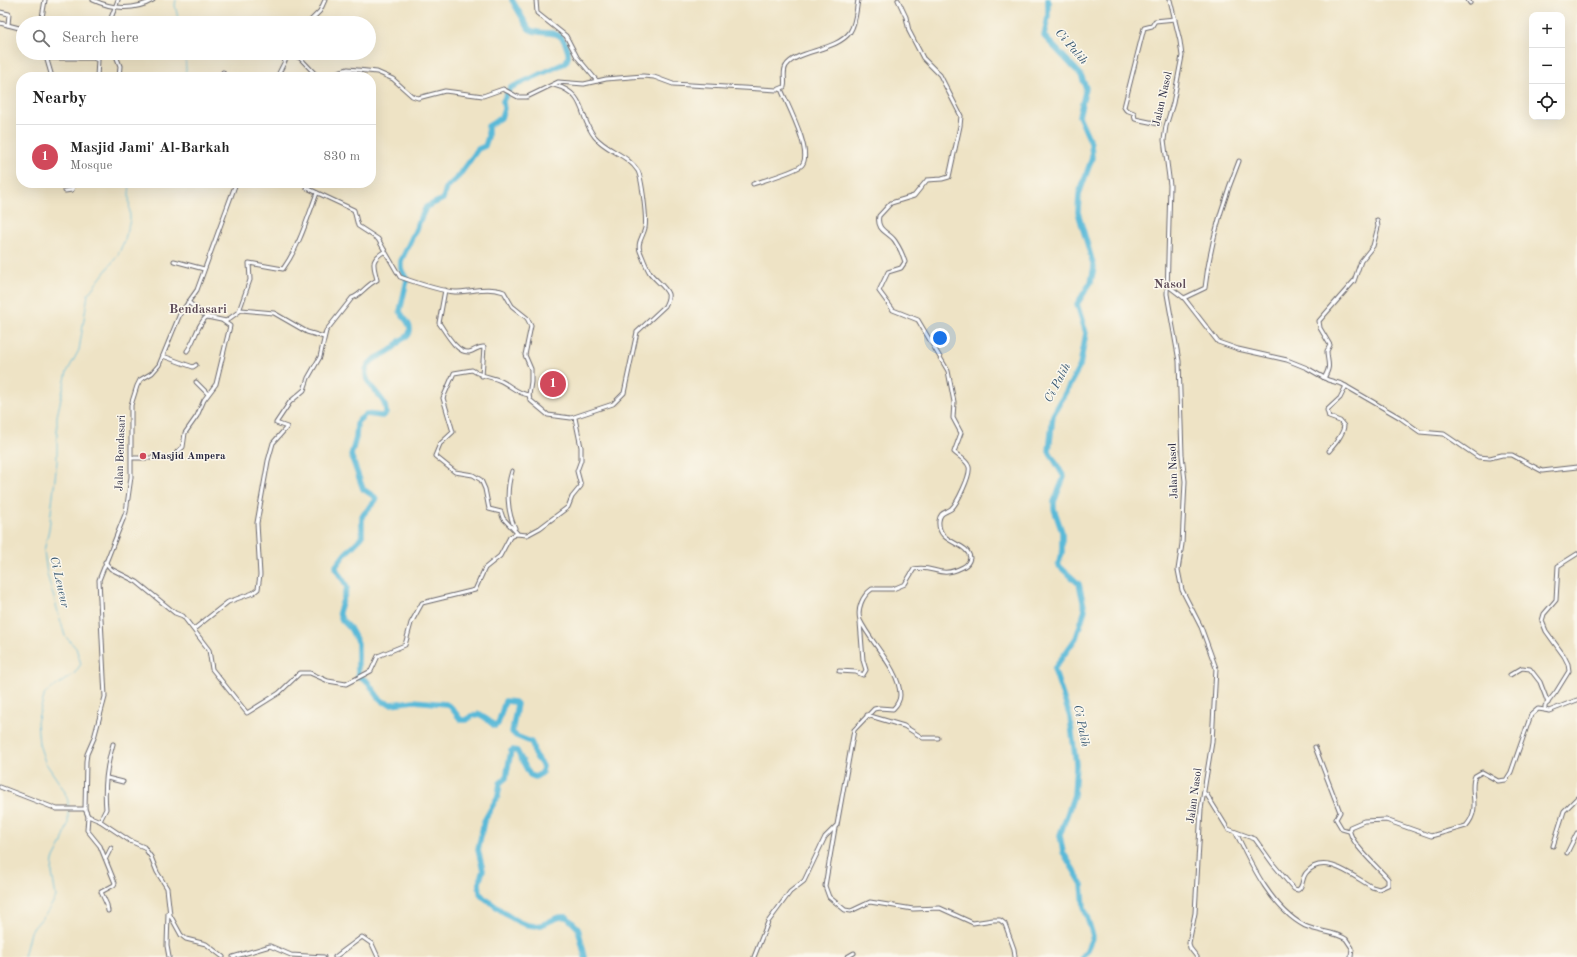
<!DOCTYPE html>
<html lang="en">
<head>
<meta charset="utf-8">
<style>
	:root { --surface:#fff; --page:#f6f6f6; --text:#222; --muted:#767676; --line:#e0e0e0; --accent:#d1495b }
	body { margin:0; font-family:"Old Standard TT",serif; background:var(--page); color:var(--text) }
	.controls { position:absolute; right:12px; top:12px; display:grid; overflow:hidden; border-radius:8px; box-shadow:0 4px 16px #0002 }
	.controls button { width:36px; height:36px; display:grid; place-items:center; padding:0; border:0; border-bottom:1px solid var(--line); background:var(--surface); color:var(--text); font:20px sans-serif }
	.you { position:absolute; left:940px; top:338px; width:14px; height:14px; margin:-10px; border:3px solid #fff; border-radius:50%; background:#1a73e8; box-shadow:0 0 0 6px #1a73e833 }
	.badge { display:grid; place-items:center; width:26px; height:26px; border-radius:50%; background:var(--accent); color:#fff; font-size:13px; font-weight:700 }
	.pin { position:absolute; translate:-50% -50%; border:2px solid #fff; box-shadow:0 1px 4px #0006 }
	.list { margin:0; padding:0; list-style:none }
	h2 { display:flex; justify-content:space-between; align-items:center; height:52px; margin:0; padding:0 16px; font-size:17px }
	h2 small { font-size:13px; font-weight:400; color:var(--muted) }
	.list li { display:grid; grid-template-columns:26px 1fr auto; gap:12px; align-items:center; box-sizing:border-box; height:64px; padding:0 16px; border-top:1px solid var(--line) }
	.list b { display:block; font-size:15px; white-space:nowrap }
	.list p { margin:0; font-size:13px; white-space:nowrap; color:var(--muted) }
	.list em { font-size:13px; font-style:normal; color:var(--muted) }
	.icon { flex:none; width:22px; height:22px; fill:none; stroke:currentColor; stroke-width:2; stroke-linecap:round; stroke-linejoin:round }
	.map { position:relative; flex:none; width:1577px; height:957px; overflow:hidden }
	.search { position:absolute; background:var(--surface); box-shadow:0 4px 16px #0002; left:16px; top:16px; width:360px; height:44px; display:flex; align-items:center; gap:10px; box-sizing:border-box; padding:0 14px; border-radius:22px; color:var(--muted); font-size:15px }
	.panel { position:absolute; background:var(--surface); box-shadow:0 4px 16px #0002; left:16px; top:72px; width:360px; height:116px; border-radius:16px }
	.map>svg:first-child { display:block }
</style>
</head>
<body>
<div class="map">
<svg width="1577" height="957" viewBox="0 0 1577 957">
	<rect width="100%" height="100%" fill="#fbf7ec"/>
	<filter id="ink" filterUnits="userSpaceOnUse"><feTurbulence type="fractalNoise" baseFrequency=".025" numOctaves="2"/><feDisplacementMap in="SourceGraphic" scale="8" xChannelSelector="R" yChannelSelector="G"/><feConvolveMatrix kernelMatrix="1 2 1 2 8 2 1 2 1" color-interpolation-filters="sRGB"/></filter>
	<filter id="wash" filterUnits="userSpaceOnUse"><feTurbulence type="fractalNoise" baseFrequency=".012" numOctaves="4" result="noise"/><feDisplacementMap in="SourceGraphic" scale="16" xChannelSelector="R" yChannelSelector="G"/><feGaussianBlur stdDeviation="0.9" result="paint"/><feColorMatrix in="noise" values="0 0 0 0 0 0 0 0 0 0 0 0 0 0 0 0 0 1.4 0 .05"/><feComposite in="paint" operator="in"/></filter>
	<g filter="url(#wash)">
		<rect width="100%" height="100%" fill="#eee3c5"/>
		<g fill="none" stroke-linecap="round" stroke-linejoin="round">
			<!-- stream -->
			<g stroke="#5ab9d8" stroke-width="1">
				<polyline points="176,0 175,5 179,23"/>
				<polyline points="181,77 186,71 185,53"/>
				<polyline points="68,808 68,801 64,790 45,762 39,744 37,722 45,693 74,674 81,664 76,648 65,636 47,574 44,551 49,529 57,462 57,416 67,372 79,350 88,294 118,255 125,239 130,220 129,194 130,183"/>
				<polyline points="24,957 30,932 48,911 56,897 52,873 53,860 61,845 68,824 68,811"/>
			</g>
			<!-- river -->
			<g stroke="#5ab9d8" stroke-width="5.5">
				<path d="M 512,0 L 529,29 C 543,38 561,24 567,49 C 569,55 569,58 565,63 L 510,88 L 503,101 L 504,109 L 501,118 L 488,126 L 488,137 L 485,146 L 478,149 L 459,176 L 446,188 L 443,199 L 426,207 L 401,261 L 401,269 L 407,280 L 400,311 C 402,317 411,323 410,330 C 410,336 405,338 401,340 C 397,343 396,347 392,349 C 384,356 369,358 366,370 C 363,387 387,395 386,413 L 382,416 L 366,414 L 357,422 L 356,438 L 351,455 L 363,489 L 375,497 L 376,500 L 362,516 L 362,537 L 345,554 L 336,566 C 336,574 345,579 347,588 L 339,612 L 342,620 L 350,628 L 358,643 L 358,676 L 367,681 L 379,698 L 384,702 L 391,704 L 414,701 L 446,704 L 451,707 L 461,720 L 467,720 L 471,716 L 480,714 L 495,726 L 498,724 L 505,701 L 515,702 L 517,704 L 512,732 L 516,736 L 531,742 L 533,746 L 534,754 L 543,766 L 542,773 L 535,777 L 530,775 L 517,751 L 513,750 L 511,751 L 506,778 L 500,783 L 498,796 L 484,821 L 478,850 L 483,870 L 479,883 L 480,893 L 483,897 C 500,908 519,930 541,925 C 551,922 557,915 567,917 L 578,928 L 585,957"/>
				<polyline points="1048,0 1048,17 1044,36 1081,75 1086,88 1079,116 1091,143 1092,158 1079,194 1078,212 1094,267 1091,282 1077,304 1086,333 1080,366 1053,415 1049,451 1064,477 1054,502 1054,509 1062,532 1062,553 1058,565 1079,584 1085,610 1076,638 1054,669 1070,717 1076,764 1074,795 1060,835 1063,852 1082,884 1084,907 1093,936 1086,952 1082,957"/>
			</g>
		</g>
	</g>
	<g filter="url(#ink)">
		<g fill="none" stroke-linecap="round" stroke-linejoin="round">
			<defs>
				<g id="minor">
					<path d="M 93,0 C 112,9 134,11 153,0"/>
					<polyline points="536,0 537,13 566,36 577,57 597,81"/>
					<polyline points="1170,0 1180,41 1182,56 1173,103 1166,126 1164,140 1170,185 1167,294 1179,361 1182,455 1185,481 1182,544 1178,570 1182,590 1201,627 1216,668 1212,742 1201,809 1195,913 1189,943 1190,948 1197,957"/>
					<polyline points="1468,0 1470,3"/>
					<polyline points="0,12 9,14 8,25"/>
					<polyline points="0,23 23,29"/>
					<polyline points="41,23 45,0"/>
					<polyline points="109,23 118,0"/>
					<polyline points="308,23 320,11 325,0"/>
					<polyline points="45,53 52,77"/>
					<polyline points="115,53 120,66 119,77"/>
					<polyline points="45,58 93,58 98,60 97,77"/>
					<polyline points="221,77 223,72"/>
					<path d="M 277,77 L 286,59 L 292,55 L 300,58 L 317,76 L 323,77 L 348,69 L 377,72 L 393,79 L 412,96 L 418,98 L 445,91 L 483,96 L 503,89 L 518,97 L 527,97 L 558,82 L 584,84 L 606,79 L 643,76 L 654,77 L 673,84 L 777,90 L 784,87 C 786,81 782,72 786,66 C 796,50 837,51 850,32 C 856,23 856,11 858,0"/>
					<polyline points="1159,124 1135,119 1134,113 1126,110 1124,107 1144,28 1152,26 1155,21 1175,19"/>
					<path d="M 304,183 L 307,188 L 354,210 L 358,226 L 378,239 L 400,277 C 414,282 441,291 455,292 C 471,292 488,286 504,292 L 512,306 L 527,318 L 531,326 L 525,355 L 531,369 L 531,382 L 529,395 L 530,400 L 548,415 L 571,418 L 613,404 L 624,393 L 637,332 L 665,306 C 667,302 669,298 668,294 C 665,286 655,280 650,273 C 646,267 643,258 640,251 C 637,242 643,237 645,228 C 647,219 642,179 638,171 C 628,155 607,151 595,137 C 578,117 588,94 554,85"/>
					<path d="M 753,184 C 762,181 797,171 802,165 C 813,152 787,104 781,89"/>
					<polyline points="65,191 72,190 74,183"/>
					<polyline points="174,261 204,269"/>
					<polyline points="1167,285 1184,298 1218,342 1238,349 1287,360 1307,368 1328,380 1342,384 1399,417 1420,432 1444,434 1478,457 1490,458 1502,455 1512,455 1542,471 1577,467"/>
					<path d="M 445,290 L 439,323 C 445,331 456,353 469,352 C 475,351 478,346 484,347 L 482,376"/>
					<path d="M 1184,298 L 1205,288 C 1210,244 1222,203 1239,161"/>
					<polyline points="188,302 207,317 226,321 241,310 274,313 307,332 324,337"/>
					<path d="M 239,311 L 250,280 L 249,263 L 283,269 C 300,245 307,219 317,193"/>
					<path d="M 187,351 C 196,339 195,329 206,317"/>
					<polyline points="163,356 193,367 196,365"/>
					<path d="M 1324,378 C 1332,365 1327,363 1327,351 L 1330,345 L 1320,328 L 1319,321 L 1354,281 L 1361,261 L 1373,246 L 1378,227 L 1377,220"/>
					<polyline points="196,382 208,394"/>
					<path d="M 1329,451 C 1335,444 1343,435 1344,426 L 1340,421 L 1329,417 L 1327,410 L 1340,398 L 1346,386"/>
					<polyline points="132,458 174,458 177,452 183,447 185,433 197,416 204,400 216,384 230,326 223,321"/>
					<path d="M 512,471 C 506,490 507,511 515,528"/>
					<path d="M 517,533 L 503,518 L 501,512 L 489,509 L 485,489 L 481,480 L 473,475 L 455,472 L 435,456 L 440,444 L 453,432 L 443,398 L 454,373 L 472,370 C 484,378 491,376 501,381 C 511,386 518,394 529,395"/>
					<polyline points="1577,554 1558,566 1556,600 1544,614 1542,621 1546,631 1564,656 1568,664 1569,671 1556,692 1545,706 1545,710 1549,711 1577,700"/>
					<polyline points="105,562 111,569 137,582 175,613 183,616 209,650 212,669 247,713 279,693 300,673 310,673 328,681 346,684 371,671 378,656 405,645 411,623 422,603 475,590 485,568 500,556 510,537 516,534 527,535 540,528 568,507 572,497 581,486 577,471 581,460 581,447 575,418"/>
					<path d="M 194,629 L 228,602 L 253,593 L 258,589 L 260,575 L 257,523 L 268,461 L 273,443 L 287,427 L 276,423 L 290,402 L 304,390 L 308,378 L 320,357 L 326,331 L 352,298 C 360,296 366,285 377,280 C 374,265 369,261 385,251"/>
					<polyline points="839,671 856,672 863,675 866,670 863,660 860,622"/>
					<polyline points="1510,675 1522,668 1530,669 1540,682 1548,703"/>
					<polyline points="867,715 904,726 923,738 938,738"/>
					<polyline points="1315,747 1340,812 1336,819 1342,829 1349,831"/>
					<polyline points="107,778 123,782"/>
					<polyline points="0,787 57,809 85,809"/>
					<path d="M 1204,793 L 1207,795 L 1228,829 L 1255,839 L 1273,864 L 1294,889 L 1298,890 C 1304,886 1301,879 1306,873 C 1324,851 1354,877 1372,887 L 1379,889 L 1388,885 L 1388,879 C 1379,868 1346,840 1350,827 L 1364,821 L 1386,820 L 1431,836 L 1466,826 C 1482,808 1468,791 1475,776 L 1482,772 L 1498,781 L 1506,780 L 1511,772 L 1531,715 L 1538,709 L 1545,710"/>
					<polyline points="88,816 87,830 100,846 115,883 114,885 101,892 107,905 108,911"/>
					<path d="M 100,821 L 106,809 C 104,788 107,764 113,744"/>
					<polyline points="835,828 825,886 829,897 845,910 851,911 870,902 913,909 940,908 973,923 993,920 1000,920 1005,924 1014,949 1015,957"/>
					<path d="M 1236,833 C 1251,864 1272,909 1305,926 C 1318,932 1334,931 1346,939 L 1352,948 L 1351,957"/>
					<polyline points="1553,846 1564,811 1577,798"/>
					<polyline points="1567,853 1577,833"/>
					<polyline points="106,858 111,848"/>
					<polyline points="168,913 167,946 169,957"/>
					<polyline points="223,957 206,944 186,939 181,935 170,915 167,888 157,872 151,857 144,847 130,841 100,821 88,816 85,809 86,761 87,754 94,738 105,697 99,580 126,512 131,477 131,405 137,386 140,380 152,373 159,365 180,314 197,290 236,183"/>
					<polyline points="233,957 270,946 291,955 324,957"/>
					<polyline points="335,957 362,937 372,944 378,957"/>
					<path d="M 754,957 L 768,922 L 790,892 L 804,881 L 825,837 L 837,825 L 854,730 L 874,709 L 879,708 L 893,709 C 896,706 900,700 900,695 C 900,670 870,642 860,620 C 857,609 862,596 872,589 L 893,589 L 905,584 L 914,569 C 934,564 938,580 963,567 C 967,565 969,563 970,558 C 968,541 937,545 939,521 C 940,512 945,513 951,509 C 957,504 971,475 969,467 C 967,460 959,457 954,452 L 961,433 L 953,418 L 954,402 L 948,371 L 918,320 L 893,310 L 879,291 L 888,272 L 901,268 L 905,262 C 903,255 899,247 895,241 C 889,232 876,231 879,216 L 891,203 L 914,196 L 927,180 L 942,179 L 949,177 L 960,126 L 961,116 L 940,75 L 923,58 L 909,31 L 906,17 L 898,0"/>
					<polyline points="847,957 854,953"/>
				</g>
			</defs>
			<!-- minor casing -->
			<use href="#minor" stroke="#69666b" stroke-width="5"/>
			<!-- minor -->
			<use href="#minor" stroke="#fff" stroke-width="3"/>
		</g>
	</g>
	<!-- markers -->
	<circle fill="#d1495b" stroke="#fbf7ec" stroke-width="1.5" cx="143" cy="456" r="4"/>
	<g text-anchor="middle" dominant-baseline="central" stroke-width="3" stroke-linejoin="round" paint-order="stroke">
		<!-- street labels -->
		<g font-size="11" fill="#22223b" stroke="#fbf7ec">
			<text transform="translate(1163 99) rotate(-77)">Jalan Nasol</text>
			<text transform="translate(121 453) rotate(-88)">Jalan Bendasari</text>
			<text transform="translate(1174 471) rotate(-92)">Jalan Nasol</text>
			<text transform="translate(1195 796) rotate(-82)">Jalan Nasol</text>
		</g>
		<!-- poi labels -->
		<g font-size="11" font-weight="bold" fill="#22223b" stroke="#fbf7ec" text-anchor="start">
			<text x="151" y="456">Masjid Ampera</text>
		</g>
		<!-- water labels -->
		<g font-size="12" font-style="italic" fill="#365772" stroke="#fbf7ec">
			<text transform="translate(1071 47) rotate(49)">Ci Palih</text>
			<text transform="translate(1058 383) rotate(-62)">Ci Palih</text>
			<text transform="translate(59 582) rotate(77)">Ci Leueur</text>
			<text transform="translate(1081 726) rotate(79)">Ci Palih</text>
		</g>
		<!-- quarter labels -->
		<g font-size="13" font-weight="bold" fill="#5f4d59" stroke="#fbf7ec">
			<text x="1170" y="284">Nasol</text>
			<text x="198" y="309">Bendasari</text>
		</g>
	</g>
</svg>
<div class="controls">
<button>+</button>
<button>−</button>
<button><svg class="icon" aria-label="locate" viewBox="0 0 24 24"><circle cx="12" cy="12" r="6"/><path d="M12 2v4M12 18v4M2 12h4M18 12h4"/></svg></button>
</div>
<div class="you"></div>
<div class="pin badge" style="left:553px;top:384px">1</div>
<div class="search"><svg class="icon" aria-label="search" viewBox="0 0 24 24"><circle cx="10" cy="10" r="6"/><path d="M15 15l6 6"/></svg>Search here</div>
<section class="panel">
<h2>Nearby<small></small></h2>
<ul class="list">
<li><span class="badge">1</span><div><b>Masjid Jami' Al-Barkah</b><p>Mosque</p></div><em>830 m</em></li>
</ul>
</section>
</div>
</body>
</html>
